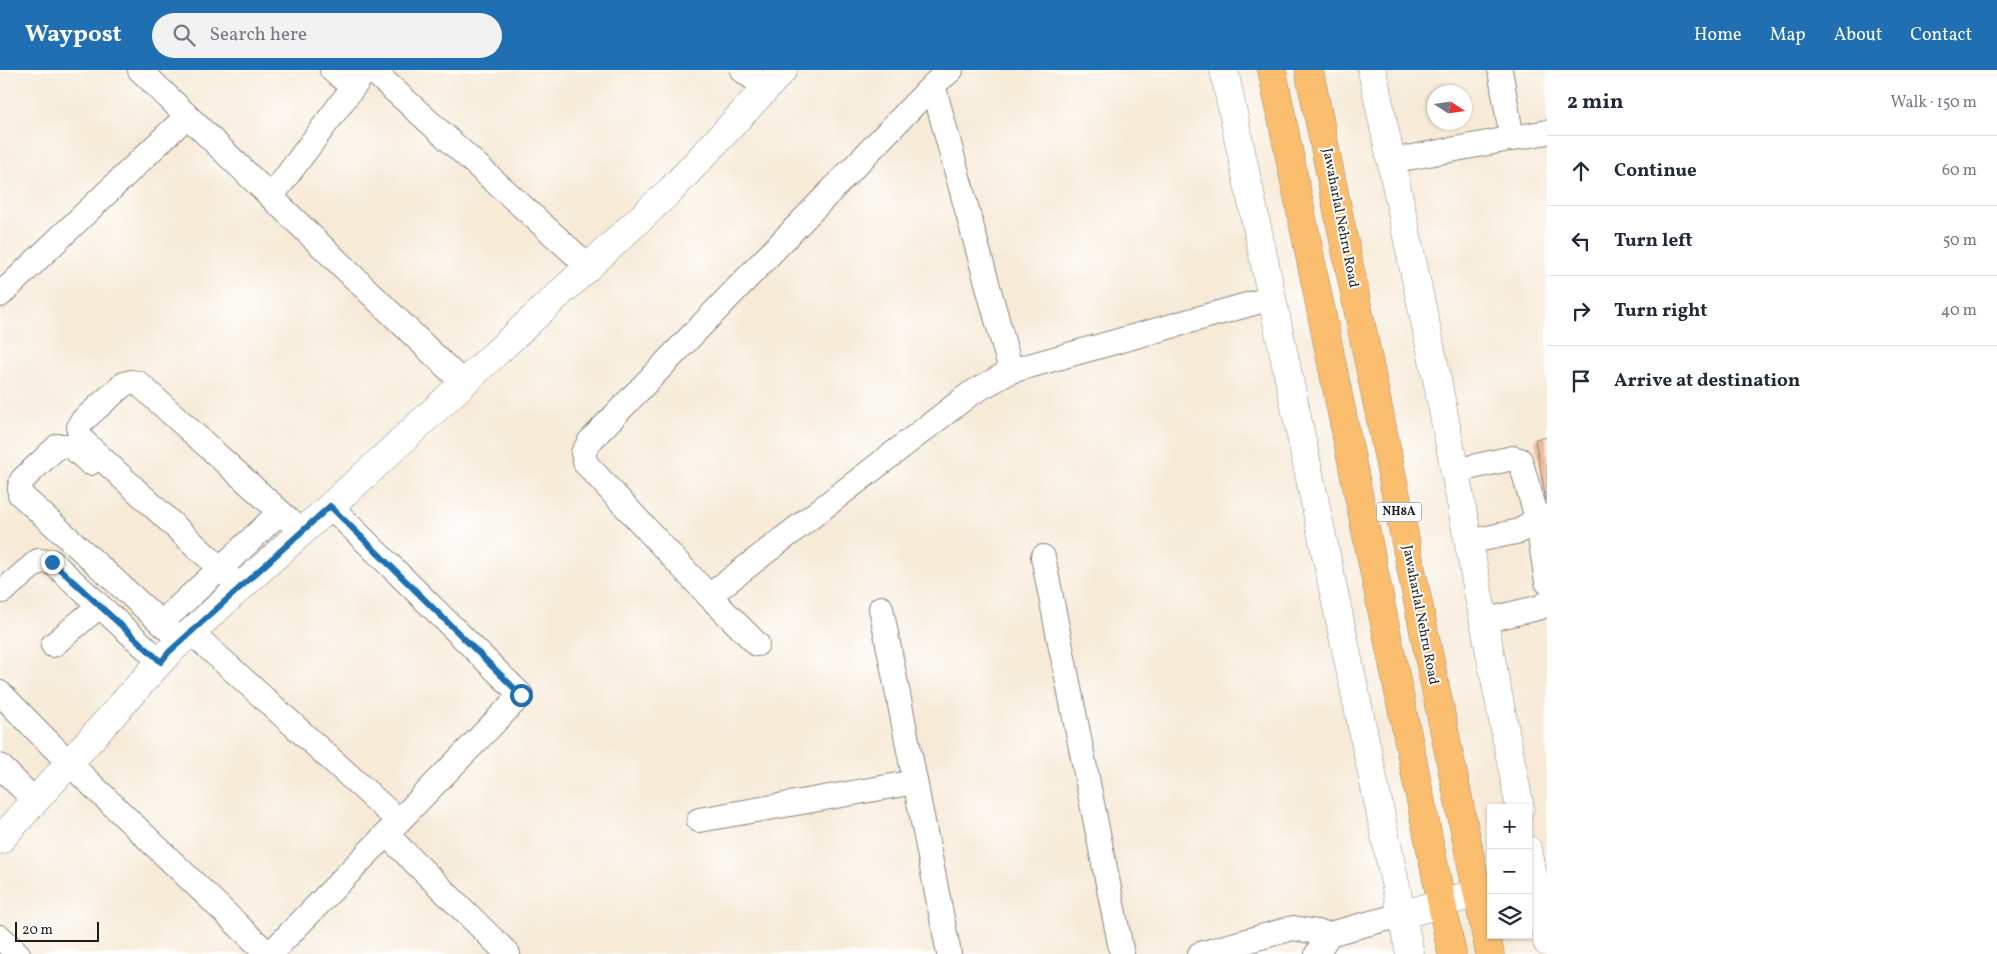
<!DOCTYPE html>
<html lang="en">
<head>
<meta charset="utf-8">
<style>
	:root { --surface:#fff; --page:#f2f2f3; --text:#1f2937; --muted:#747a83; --line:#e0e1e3; --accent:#1f6fb2 }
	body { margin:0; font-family:Vollkorn,serif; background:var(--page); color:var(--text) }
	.controls { position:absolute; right:15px; bottom:15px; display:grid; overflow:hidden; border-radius:0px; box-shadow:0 1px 4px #0004 }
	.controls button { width:45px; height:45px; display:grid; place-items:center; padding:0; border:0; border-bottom:1px solid var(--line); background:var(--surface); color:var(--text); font:25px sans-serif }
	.compass { position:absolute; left:1427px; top:15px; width:45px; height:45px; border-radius:50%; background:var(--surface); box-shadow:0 1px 4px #0004; rotate:102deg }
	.scale { position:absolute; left:15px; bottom:12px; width:84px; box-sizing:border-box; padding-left:5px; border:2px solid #1c1c1c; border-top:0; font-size:14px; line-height:18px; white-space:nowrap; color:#1c1c1c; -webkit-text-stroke:4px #fff; paint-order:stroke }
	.stop { position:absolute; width:15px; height:15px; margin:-11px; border:4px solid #1f6fb2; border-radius:50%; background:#fff }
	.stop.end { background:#1f6fb2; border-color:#fff; box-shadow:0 1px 5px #0008 }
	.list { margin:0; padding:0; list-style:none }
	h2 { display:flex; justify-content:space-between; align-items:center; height:65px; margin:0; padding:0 20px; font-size:21px }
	h2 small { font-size:16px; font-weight:400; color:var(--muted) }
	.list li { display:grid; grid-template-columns:32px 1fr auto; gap:15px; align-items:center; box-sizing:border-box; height:70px; padding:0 20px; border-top:1px solid var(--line) }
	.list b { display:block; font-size:19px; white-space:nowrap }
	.list em { font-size:16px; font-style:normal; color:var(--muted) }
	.icon { flex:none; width:28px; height:28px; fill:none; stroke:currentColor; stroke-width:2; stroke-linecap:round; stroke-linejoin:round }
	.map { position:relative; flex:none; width:1547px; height:884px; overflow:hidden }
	header { display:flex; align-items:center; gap:30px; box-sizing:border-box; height:70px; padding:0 25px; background:var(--accent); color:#fff }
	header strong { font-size:24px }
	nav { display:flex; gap:28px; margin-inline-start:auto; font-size:18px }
	.search { width:350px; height:45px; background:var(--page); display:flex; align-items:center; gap:12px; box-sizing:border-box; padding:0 18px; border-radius:28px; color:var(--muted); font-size:19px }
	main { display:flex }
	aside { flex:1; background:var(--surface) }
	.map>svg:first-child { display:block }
</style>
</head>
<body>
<header>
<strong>Waypost</strong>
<div class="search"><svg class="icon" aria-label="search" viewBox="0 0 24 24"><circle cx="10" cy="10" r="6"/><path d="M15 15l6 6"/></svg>Search here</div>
<nav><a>Home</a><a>Map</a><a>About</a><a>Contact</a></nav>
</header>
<main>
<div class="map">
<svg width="1547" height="884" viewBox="0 0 1547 884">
	<rect width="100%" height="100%" fill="#fff"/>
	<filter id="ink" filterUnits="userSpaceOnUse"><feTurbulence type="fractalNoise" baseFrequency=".02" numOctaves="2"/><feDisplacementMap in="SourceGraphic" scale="10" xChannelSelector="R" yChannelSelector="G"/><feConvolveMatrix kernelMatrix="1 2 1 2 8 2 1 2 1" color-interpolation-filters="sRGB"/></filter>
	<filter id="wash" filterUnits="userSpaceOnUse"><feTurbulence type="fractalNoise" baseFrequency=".0096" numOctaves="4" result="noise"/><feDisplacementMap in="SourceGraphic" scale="20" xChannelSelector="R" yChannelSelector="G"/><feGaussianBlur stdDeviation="1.12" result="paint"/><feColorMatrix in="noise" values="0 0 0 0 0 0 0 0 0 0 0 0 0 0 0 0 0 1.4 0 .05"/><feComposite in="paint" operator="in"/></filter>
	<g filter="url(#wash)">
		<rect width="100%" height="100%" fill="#f7ebd8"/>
		<g id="blocks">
			<!-- building -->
			<polygon fill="#edb48e" points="1547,367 1547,431 1546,431 1535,369"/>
		</g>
	</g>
	<g filter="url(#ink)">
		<use href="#blocks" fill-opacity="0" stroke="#8a847a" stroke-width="1"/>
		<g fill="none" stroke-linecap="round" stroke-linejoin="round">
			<defs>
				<g id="minor">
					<polyline points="140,0 463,313"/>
					<polyline points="332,0 353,17"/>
					<polyline points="372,0 589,197"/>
					<polyline points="742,0 766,18"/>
					<polyline points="1500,0 1512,69"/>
					<polyline points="1391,91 1547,62"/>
					<polyline points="271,127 366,0"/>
					<polyline points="0,225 187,46"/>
					<polyline points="1011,301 1272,228"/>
					<polyline points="90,393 71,376 58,376 22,410 20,417 20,424 181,571"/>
					<polyline points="1454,401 1513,388 1520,390 1537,448 1547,512"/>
					<polyline points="1468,472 1520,461 1537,448 1547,446"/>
					<polyline points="1043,487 1122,884"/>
					<polyline points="220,499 280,442"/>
					<path d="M 240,517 L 81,369 C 79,362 77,357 82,351 L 124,314 L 131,312 L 138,313 L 302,462"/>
					<polyline points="3,521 38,491 52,492 161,592"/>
					<polyline points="709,526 586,394 583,383 590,371 933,15 951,0"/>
					<polyline points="881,538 949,884"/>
					<polyline points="1483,551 1541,537 1547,533"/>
					<polyline points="161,553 214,504"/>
					<polyline points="191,562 399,751"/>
					<polyline points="757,574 709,526 970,324 1011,301 933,15"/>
					<polyline points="53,575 99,536"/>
					<polyline points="0,623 69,693 268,884"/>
					<polyline points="0,696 35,731"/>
					<polyline points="699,750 915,712"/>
					<polyline points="386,764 508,884"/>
					<polyline points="0,867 18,884"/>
					<polyline points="270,884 521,625 330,436"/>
					<polyline points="1200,884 1293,858 1329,864 1401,845"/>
					<polyline points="1317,884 1329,864"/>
				</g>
				<g id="tertiary">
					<polyline points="1224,0 1410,884"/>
					<polyline points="1372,0 1436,304 1520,738"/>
					<polyline points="0,770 169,582 367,403 671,120 783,0"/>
					<polyline points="1528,780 1547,872"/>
					<polyline points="1401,845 1491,819"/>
				</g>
				<g id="primary">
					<polyline points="1272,0 1452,884"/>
					<polyline points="1309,0 1490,884"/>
				</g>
			</defs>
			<!-- minor casing -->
			<use href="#minor" stroke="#8a847a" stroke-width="26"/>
			<!-- tertiary casing -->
			<use href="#tertiary" stroke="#8a847a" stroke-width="29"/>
			<!-- primary casing -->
			<use href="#primary" stroke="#8a847a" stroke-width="29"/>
			<!-- minor -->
			<use href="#minor" stroke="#fff" stroke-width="24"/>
			<!-- tertiary -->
			<use href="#tertiary" stroke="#fff" stroke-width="28"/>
			<!-- primary -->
			<use href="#primary" stroke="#fbbe6e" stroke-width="28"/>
		</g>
	</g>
	<g fill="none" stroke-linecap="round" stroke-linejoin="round" filter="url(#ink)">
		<!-- route -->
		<polyline stroke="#1f6fb2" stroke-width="6" points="52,492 161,592 169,582 330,436 521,625"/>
	</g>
	<g text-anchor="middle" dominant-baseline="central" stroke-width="4" stroke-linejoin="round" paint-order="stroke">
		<!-- shield labels -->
		<rect fill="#fff" stroke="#606060" stroke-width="1" x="1376.5" y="432.5" width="45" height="19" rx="4"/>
		<g font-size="12" font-weight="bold" fill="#1c1c1c">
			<text x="1399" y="442">NH8A</text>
		</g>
		<!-- street labels -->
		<g font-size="14" fill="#1c1c1c" stroke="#fff">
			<text transform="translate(1340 148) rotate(79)">Jawaharlal Nehru Road</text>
			<text transform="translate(1420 545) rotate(79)">Jawaharlal Nehru Road</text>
		</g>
	</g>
</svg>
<div class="controls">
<button>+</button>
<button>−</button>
<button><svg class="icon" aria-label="layers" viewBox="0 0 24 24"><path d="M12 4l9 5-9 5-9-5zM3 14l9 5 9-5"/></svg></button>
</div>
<svg class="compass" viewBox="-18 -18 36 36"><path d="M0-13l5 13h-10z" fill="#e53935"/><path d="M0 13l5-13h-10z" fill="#747a83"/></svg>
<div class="scale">20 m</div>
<div class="stop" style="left:521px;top:625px"></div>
<div class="stop end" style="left:52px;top:492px"></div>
</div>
<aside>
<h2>2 min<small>Walk · 150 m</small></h2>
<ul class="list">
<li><svg class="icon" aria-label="ahead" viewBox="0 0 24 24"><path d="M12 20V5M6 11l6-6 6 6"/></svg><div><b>Continue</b></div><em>60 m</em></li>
<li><svg class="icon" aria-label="left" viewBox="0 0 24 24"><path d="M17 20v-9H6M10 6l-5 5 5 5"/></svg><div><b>Turn left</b></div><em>50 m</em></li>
<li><svg class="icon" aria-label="right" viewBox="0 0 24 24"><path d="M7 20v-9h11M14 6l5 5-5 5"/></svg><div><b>Turn right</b></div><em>40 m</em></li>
<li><svg class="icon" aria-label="arrive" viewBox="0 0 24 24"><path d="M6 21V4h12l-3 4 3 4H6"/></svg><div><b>Arrive at destination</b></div></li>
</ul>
</aside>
</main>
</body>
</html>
